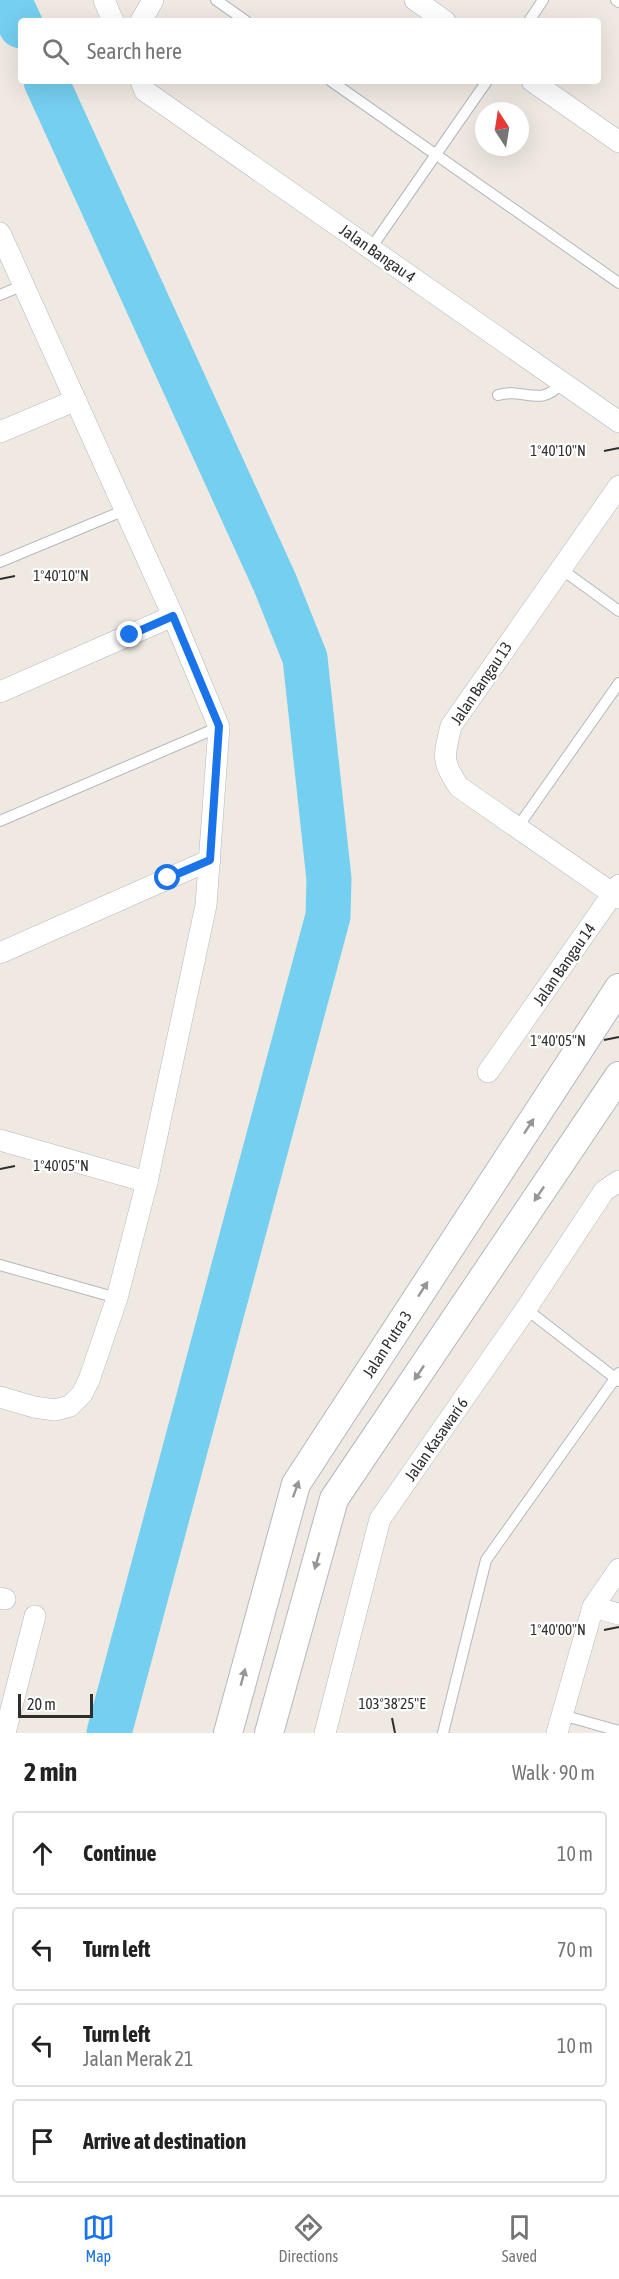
<!DOCTYPE html>
<html lang="en">
<head>
<meta charset="utf-8">
<style>
	:root { --surface:#fff; --page:#f2f2f2; --text:#222; --muted:#767676; --line:#e0e0e0; --accent:#1a73e8 }
	body { margin:0; font-family:"Asap Condensed",sans-serif; background:var(--page); color:var(--text) }
	.compass { position:absolute; left:475px; top:102px; width:54px; height:54px; border-radius:50%; background:var(--surface); box-shadow:0 6px 24px #0002; rotate:348deg }
	.scale { position:absolute; left:18px; bottom:15px; width:75px; box-sizing:border-box; padding-left:6px; border:3px solid #2e2e2e; border-top:0; font-size:16px; line-height:21px; white-space:nowrap; color:#2e2e2e; -webkit-text-stroke:4px #fff; paint-order:stroke }
	.stop { position:absolute; width:18px; height:18px; margin:-14px; border:4px solid #1a73e8; border-radius:50%; background:#fff }
	.stop.end { background:#1a73e8; border-color:#fff; box-shadow:0 2px 6px #0008 }
	.list { margin:0; padding:0; list-style:none }
	h2 { display:flex; justify-content:space-between; align-items:center; height:78px; margin:0; padding:0 24px; font-size:26px }
	h2 small { font-size:20px; font-weight:400; color:var(--muted) }
	.list li { display:grid; grid-template-columns:39px 1fr auto; gap:18px; align-items:center; box-sizing:border-box; height:84px; margin:0 12px 12px; padding:0 12px; border:2px solid var(--line); border-radius:6px }
	.list b { display:block; font-size:22px; white-space:nowrap }
	.list p { margin:0; font-size:20px; white-space:nowrap; color:var(--muted) }
	.list em { font-size:20px; font-style:normal; color:var(--muted) }
	.icon { flex:none; width:33px; height:33px; fill:none; stroke:currentColor; stroke-width:2; stroke-linecap:round; stroke-linejoin:round }
	.map { position:relative; flex:none; width:619px; height:1733px; overflow:hidden }
	.search { position:absolute; background:var(--surface); box-shadow:0 6px 24px #0002; left:18px; right:18px; top:18px; height:66px; display:flex; align-items:center; gap:15px; box-sizing:border-box; padding:0 21px; border-radius:6px; color:var(--muted); font-size:22px }
	.sheet { height:462px; background:var(--surface) }
	nav { display:flex; justify-content:space-around; align-items:center; box-sizing:border-box; height:84px; border-top:2px solid var(--line); background:var(--surface); font-size:16px; color:var(--muted) }
	nav a { display:grid; justify-items:center; gap:3px }
	nav .on { color:var(--accent) }
	.map>svg:first-child { display:block }
</style>
</head>
<body>
<div class="map">
<svg width="619" height="1733" viewBox="0 0 619 1733">
	<rect width="100%" height="100%" fill="#efe9e1"/>
	<g fill="none" stroke-linecap="round" stroke-linejoin="round">
		<!-- river -->
		<g stroke="#75cff0" stroke-width="45">
			<polyline points="9,0 21,26"/>
			<polyline points="46,81 275,583 305,658 329,879 328,916 109,1733"/>
		</g>
		<defs>
			<g id="lane">
				<polyline points="216,0 246,21"/>
				<polyline points="616,0 619,2"/>
				<polyline points="529,21 543,0"/>
				<polyline points="331,81 619,283"/>
				<polyline points="371,248 487,81"/>
				<polyline points="0,295 24,285"/>
				<path d="M 498,395 C 524,387 541,409 562,382"/>
				<polyline points="0,562 125,510"/>
				<polyline points="561,569 619,611"/>
				<polyline points="0,821 219,727"/>
				<polyline points="517,828 619,683"/>
				<polyline points="0,1265 117,1298"/>
				<polyline points="526,1309 619,1381"/>
				<polyline points="562,1715 619,1731"/>
				<polyline points="443,1733 486,1560 619,1373"/>
			</g>
			<g id="street">
				<polyline points="104,0 113,21"/>
				<polyline points="415,0 445,21"/>
				<polyline points="141,21 153,0"/>
				<polyline points="141,81 145,91 619,422"/>
				<polyline points="532,81 619,142"/>
				<polyline points="0,233 173,616 219,727 206,905 147,1182 117,1298 89,1380 82,1394 70,1406 55,1410 34,1407 0,1397"/>
				<polyline points="0,432 76,400"/>
				<path d="M 619,486 L 451,726 C 444,756 441,761 459,787 L 619,898"/>
				<polyline points="0,692 173,616"/>
				<polyline points="0,953 210,860"/>
				<polyline points="488,1072 619,885"/>
				<polyline points="0,1140 147,1182"/>
				<polyline points="0,1598 5,1599"/>
				<polyline points="593,1607 619,1614"/>
				<polyline points="5,1733 35,1616"/>
				<polyline points="325,1733 380,1519 526,1309 604,1191 619,1181"/>
				<polyline points="557,1733 593,1607 619,1569"/>
			</g>
			<g id="secondary">
				<polyline points="228,1733 296,1484 619,988"/>
				<polyline points="269,1733 334,1499 619,1076"/>
			</g>
		</defs>
		<!-- lane casing -->
		<use href="#lane" stroke="#b4b7c1" stroke-width="12"/>
		<!-- street casing -->
		<use href="#street" stroke="#b4b7c1" stroke-width="22"/>
		<!-- secondary casing -->
		<use href="#secondary" stroke="#b4b7c1" stroke-width="30"/>
		<!-- lane -->
		<use href="#lane" stroke="#fff" stroke-width="10"/>
		<!-- street -->
		<use href="#street" stroke="#fff" stroke-width="21"/>
		<!-- secondary -->
		<use href="#secondary" stroke="#fff" stroke-width="28"/>
	</g>
	<!-- one-way arrows -->
	<defs><path id="oneway-solid" d="M-6-.8H1V-3.2L6.5 0L1 3.2V.8H-6Z" transform="scale(1.5)"/></defs>
	<g fill="#969696">
		<use href="#oneway-solid" transform="translate(529 1126) rotate(-57)"/>
		<use href="#oneway-solid" transform="translate(539 1194) rotate(124)"/>
		<use href="#oneway-solid" transform="translate(423 1289) rotate(-57)"/>
		<use href="#oneway-solid" transform="translate(419 1373) rotate(124)"/>
		<use href="#oneway-solid" transform="translate(296 1489) rotate(-70)"/>
		<use href="#oneway-solid" transform="translate(317 1561) rotate(106)"/>
		<use href="#oneway-solid" transform="translate(243 1677) rotate(-75)"/>
	</g>
	<g fill="none" stroke-linecap="round" stroke-linejoin="round">
		<!-- route -->
		<polyline stroke="#1a73e8" stroke-width="8" points="130,635 173,616 219,726 210,860 168,878"/>
	</g>
	<!-- ticks -->
	<path fill="none" stroke="#2e2e2e" stroke-width="2" d="M 604,451 L 619,448M 0,579 L 15,576M 604,1040 L 619,1037M 0,1169 L 15,1166M 604,1630 L 619,1627M 392,1718 L 395,1733"/>
	<g text-anchor="middle" dominant-baseline="central" stroke-width="4.5" stroke-linejoin="round" paint-order="stroke">
		<!-- street labels -->
		<g font-size="16" fill="#2e2e2e" stroke="#fff">
			<text transform="translate(378 253) rotate(35)">Jalan Bangau 4</text>
			<text transform="translate(481 683) rotate(-56)">Jalan Bangau 13</text>
			<text transform="translate(564 964) rotate(-55)">Jalan Bangau 14</text>
			<text transform="translate(387 1344) rotate(-57)">Jalan Putra 3</text>
			<text transform="translate(436 1439) rotate(-55)">Jalan Kasawari 6</text>
		</g>
	</g>
	<g font-size="15" text-anchor="middle" fill="#2e2e2e" stroke="#fff" stroke-width="4.5" stroke-linejoin="round" paint-order="stroke">
		<text x="558" y="456">1°40'10"N</text>
		<text x="61" y="581">1°40'10"N</text>
		<text x="558" y="1046">1°40'05"N</text>
		<text x="61" y="1171">1°40'05"N</text>
		<text x="558" y="1635">1°40'00"N</text>
		<text x="392" y="1709">103°38'25"E</text>
	</g>
</svg>
<svg class="compass" viewBox="-18 -18 36 36"><path d="M0-13l5 13h-10z" fill="#e53935"/><path d="M0 13l5-13h-10z" fill="#767676"/></svg>
<div class="scale">20 m</div>
<div class="stop" style="left:168px;top:878px"></div>
<div class="stop end" style="left:130px;top:635px"></div>
<div class="search"><svg class="icon" aria-label="search" viewBox="0 0 24 24"><circle cx="10" cy="10" r="6"/><path d="M15 15l6 6"/></svg>Search here</div>
</div>
<section class="sheet">
<h2>2 min<small>Walk · 90 m</small></h2>
<ul class="list">
<li><svg class="icon" aria-label="ahead" viewBox="0 0 24 24"><path d="M12 20V5M6 11l6-6 6 6"/></svg><div><b>Continue</b></div><em>10 m</em></li>
<li><svg class="icon" aria-label="left" viewBox="0 0 24 24"><path d="M17 20v-9H6M10 6l-5 5 5 5"/></svg><div><b>Turn left</b></div><em>70 m</em></li>
<li><svg class="icon" aria-label="left" viewBox="0 0 24 24"><path d="M17 20v-9H6M10 6l-5 5 5 5"/></svg><div><b>Turn left</b><p>Jalan Merak 21</p></div><em>10 m</em></li>
<li><svg class="icon" aria-label="arrive" viewBox="0 0 24 24"><path d="M6 21V4h12l-3 4 3 4H6"/></svg><div><b>Arrive at destination</b></div></li>
</ul>
</section>
<nav>
<a class="on"><svg class="icon" aria-label="map" viewBox="0 0 24 24"><path d="M3 6l6-2 6 2 6-2v14l-6 2-6-2-6 2zM9 4v14M15 6v14"/></svg>Map</a>
<a><svg class="icon" aria-label="directions" viewBox="0 0 24 24"><path d="M12 3l9 9-9 9-9-9zM9 14v-3h6M13 9l2 2-2 2"/></svg>Directions</a>
<a><svg class="icon" aria-label="saved" viewBox="0 0 24 24"><path d="M7 4h10v16l-5-4-5 4z"/></svg>Saved</a>
</nav>
</body>
</html>
